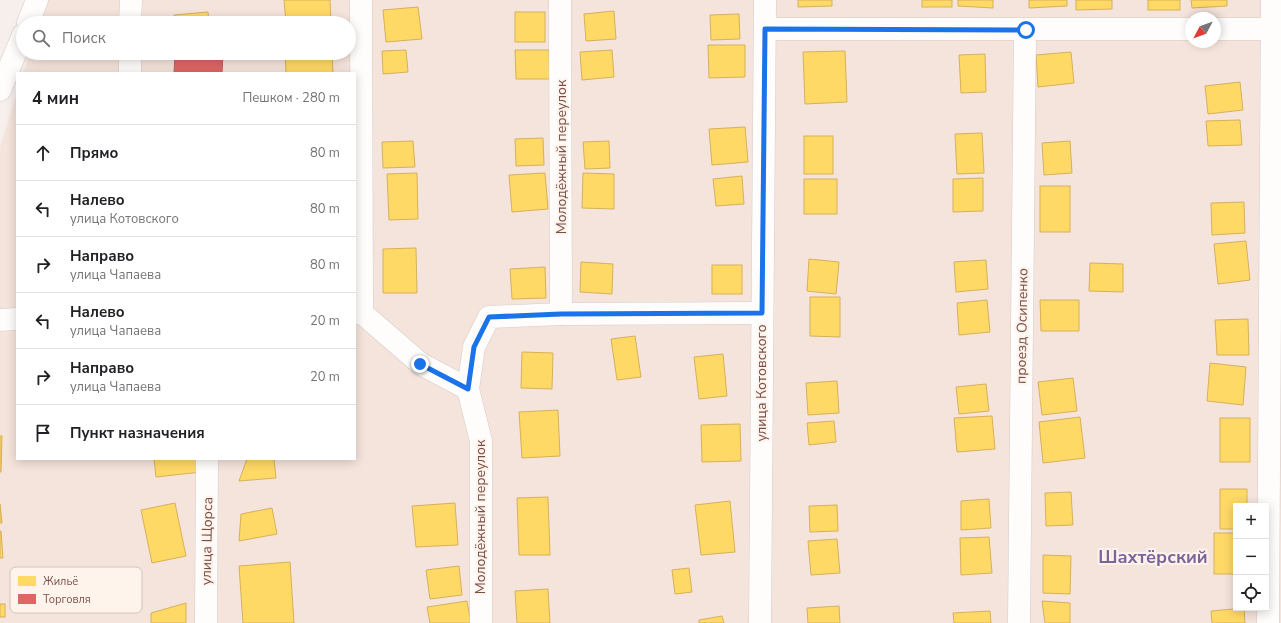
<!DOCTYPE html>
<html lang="ru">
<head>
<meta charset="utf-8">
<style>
	:root { --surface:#fff; --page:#f6f6f6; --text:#202124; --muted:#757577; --line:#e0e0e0 }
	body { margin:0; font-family:"Nunito Sans",sans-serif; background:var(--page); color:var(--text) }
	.controls { position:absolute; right:12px; bottom:12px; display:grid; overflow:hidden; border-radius:0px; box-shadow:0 2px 10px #0003 }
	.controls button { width:36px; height:36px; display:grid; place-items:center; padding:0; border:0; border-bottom:1px solid var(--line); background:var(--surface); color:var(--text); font:20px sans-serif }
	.compass { position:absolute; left:1185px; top:12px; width:36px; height:36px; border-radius:50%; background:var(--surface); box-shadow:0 2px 10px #0003; rotate:229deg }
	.stop { position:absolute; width:12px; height:12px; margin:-9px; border:3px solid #1a73e8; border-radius:50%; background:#fff }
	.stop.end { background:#1a73e8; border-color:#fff; box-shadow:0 1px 4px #0008 }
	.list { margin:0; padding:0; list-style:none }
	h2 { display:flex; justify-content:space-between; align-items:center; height:52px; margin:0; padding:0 16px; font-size:17px }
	h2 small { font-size:13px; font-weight:400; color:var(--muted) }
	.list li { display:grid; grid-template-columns:26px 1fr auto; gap:12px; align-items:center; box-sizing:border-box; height:56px; padding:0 16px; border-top:1px solid var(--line) }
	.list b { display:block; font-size:15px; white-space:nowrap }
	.list p { margin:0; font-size:13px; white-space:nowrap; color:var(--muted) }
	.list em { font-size:13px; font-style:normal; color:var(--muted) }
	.icon { flex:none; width:22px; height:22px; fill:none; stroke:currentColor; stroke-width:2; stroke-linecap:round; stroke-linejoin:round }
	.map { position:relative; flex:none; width:1281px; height:623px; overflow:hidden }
	.search { position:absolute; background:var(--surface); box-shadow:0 2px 10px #0003; left:16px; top:16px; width:340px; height:44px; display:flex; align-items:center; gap:10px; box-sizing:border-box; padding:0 14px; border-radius:22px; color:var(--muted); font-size:15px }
	.panel { position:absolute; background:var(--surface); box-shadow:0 2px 10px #0003; left:16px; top:72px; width:340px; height:388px; border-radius:0px }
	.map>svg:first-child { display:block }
</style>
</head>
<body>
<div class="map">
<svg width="1281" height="623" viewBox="0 0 1281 623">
	<rect width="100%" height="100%" fill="#f7efeb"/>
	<!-- residential -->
	<path fill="#f5e4dc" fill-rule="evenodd" d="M 46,0 L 1281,0 L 1281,623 L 0,623 L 0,147 L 17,93 L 17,459 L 355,459 L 355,73 L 23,73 L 30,53 L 349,53 L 349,23 L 39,23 ZM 1191,18 L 1215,18 L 1215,42 L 1191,42 ZM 1236,506 L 1266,506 L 1266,608 L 1236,608 Z"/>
	<!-- homes -->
	<g fill="#ffd966" stroke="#d6b05d">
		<polygon points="284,0 330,0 331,23 286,23"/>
		<polygon points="798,0 832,0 832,6 798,7"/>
		<rect x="922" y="0" width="30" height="7"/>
		<polygon points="958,0 993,0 993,8 958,6"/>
		<polygon points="1029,0 1067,0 1067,6 1029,8"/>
		<polygon points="1076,0 1112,0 1112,9 1076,10"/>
		<rect x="1148" y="0" width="32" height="10"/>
		<polygon points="1191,0 1227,0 1227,6 1192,8"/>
		<polygon points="418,7 422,39 386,42 383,10"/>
		<polygon points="614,11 616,39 586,41 584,14"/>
		<polygon points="208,12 209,23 175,23 174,15"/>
		<rect x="515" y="12" width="30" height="30"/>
		<polygon points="739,14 740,39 711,40 710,15"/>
		<polygon points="708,45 745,45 745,77 709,78"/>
		<polygon points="406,50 408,72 383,74 382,51"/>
		<polygon points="515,50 549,50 550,79 516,79"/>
		<polygon points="612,50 614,77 582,80 580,52"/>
		<polygon points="845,51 847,102 805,104 803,52"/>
		<polygon points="1071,52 1074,83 1038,87 1036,55"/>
		<polygon points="285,53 332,53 333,73 286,73"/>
		<polygon points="985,54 986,92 961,93 959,55"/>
		<polygon points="1240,82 1243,110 1208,114 1205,86"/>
		<polygon points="1240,120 1242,145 1208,146 1206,121"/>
		<polygon points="745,127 748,162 712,165 709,129"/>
		<polygon points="982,133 984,173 957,174 955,134"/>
		<rect x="804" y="136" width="29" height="38"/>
		<polygon points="543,138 544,165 516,166 515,139"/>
		<polygon points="413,141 415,167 383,168 382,142"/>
		<polygon points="609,141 610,168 585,169 583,142"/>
		<polygon points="1070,141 1072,173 1044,175 1042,143"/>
		<polygon points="417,173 418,219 389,220 387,174"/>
		<polygon points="545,173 548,209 512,212 509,175"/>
		<polygon points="583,173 614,174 614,209 582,208"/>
		<polygon points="742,176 744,204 716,206 713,179"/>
		<polygon points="983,178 983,211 953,212 953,179"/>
		<rect x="804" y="179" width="33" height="35"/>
		<rect x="1040" y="186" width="30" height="46"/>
		<polygon points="1244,202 1245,233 1212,235 1211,203"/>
		<polygon points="1246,241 1250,280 1218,284 1214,244"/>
		<polygon points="416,248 417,293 383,293 383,249"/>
		<polygon points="809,259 839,262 836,294 807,291"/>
		<polygon points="986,260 988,289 956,292 954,262"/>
		<polygon points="581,262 613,264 612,294 580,292"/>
		<polygon points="1090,263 1123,264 1123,292 1089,291"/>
		<rect x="712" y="265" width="30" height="29"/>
		<polygon points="545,267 546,298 512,299 510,269"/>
		<polygon points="810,297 840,297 840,337 810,336"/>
		<polygon points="987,300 990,332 959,335 957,303"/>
		<polygon points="1040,300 1079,300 1079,331 1041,331"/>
		<polygon points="1248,319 1249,355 1217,355 1215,320"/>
		<polygon points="635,336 641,377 617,380 611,339"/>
		<polygon points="522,352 553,353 552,389 521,388"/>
		<polygon points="723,354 727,396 699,399 694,357"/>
		<polygon points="1210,363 1246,367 1243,405 1207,401"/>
		<polygon points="1073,378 1077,411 1042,415 1038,382"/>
		<polygon points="837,381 839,413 808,415 806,383"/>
		<polygon points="986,384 989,411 959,414 956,387"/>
		<polygon points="558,410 560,456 522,458 519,412"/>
		<polygon points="992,416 995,449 957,452 954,418"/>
		<polygon points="1080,417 1085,458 1043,463 1039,422"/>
		<rect x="1220" y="418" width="30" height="44"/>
		<polygon points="834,421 836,442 809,445 807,423"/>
		<polygon points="740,424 741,461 702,462 701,425"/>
		<polygon points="0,436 2,436 1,472 0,472"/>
		<polygon points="154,459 199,459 201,472 156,477"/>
		<polygon points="247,459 274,459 276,478 239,481"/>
		<polygon points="1220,489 1247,489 1247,506 1236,506 1236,529 1220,529"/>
		<polygon points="1071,492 1073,525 1046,526 1045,493"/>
		<polygon points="548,497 550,555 519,555 517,498"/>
		<polygon points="989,499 991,528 961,530 961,501"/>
		<polygon points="730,501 735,552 701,555 695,505"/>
		<polygon points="175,503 186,556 152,563 141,510"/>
		<polygon points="455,503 458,545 416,547 412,506"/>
		<polygon points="0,504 2,523 0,523"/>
		<polygon points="837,505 838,531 810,532 809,506"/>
		<polygon points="272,508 277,534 239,541 241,514"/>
		<polygon points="0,531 1,531 3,558 0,558"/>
		<rect x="1214" y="533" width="22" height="41"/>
		<polygon points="989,537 992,573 961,575 960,538"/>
		<polygon points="837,539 840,573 811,575 808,541"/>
		<polygon points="1043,555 1071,556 1070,594 1043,593"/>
		<polygon points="290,562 294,623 243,623 239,566"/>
		<polygon points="459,566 462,595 430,599 426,570"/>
		<polygon points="689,568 692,592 675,594 672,570"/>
		<polygon points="548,589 550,623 517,623 515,591"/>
		<polygon points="467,601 471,623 430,623 427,607"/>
		<polygon points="1042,601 1070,603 1070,623 1045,623"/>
		<polygon points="186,603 186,623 151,623 151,613"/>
		<rect x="0" y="604" width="5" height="13"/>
		<polygon points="839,606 840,623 808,623 807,608"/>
		<polygon points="1244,608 1245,623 1212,623 1211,611"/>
		<polygon points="990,611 991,623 954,623 953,613"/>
		<polygon points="722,616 724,623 699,623 699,620"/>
	</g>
	<!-- shops -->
	<polygon fill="#e06666" stroke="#c15f5d" points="175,53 223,53 222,73 174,73"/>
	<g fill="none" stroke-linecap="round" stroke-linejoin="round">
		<defs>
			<g id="street">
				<polyline points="361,0 362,313"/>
				<polyline points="560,0 561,314"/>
				<polyline points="28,23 37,0"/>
				<polyline points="130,23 131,0"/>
				<polyline points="765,29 1191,29"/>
				<polyline points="1215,29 1272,29"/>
				<polyline points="130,73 130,53"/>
				<polyline points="0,90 23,35"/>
				<polyline points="355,313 362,313 421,364 468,389 474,347 489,317 561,314 762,313"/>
				<polyline points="0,320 17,319"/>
				<polyline points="468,389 481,441 481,623"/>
				<polyline points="206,623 207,459"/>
				<polyline points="1019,623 1025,30"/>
				<polyline points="1268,623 1272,0"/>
			</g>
			<polyline id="secondary" points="760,623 765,0"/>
		</defs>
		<!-- street casing -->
		<use href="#street" stroke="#d6cbc8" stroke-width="23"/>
		<!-- secondary casing -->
		<use href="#secondary" stroke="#d8ccc8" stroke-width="23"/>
		<!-- street -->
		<use href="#street" stroke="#fefdfc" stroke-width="22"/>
		<!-- secondary -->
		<use href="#secondary" stroke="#fefdfc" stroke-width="22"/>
	</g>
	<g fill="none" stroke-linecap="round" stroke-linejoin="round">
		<!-- route -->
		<polyline stroke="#1a73e8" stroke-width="5" points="420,364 468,389 474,347 489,317 561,314 762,313 765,29 1026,30"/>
	</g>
	<g text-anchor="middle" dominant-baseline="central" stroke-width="4" stroke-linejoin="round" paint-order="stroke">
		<!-- street labels -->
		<g font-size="14" fill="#784f48" stroke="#fff4ec">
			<text transform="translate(561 157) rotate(-90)">Молодёжный переулок</text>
			<text transform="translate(1022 326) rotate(-89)">проезд Осипенко</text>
			<text transform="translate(761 383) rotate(-90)">улица Котовского</text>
			<text transform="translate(480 517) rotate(-90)">Молодёжный переулок</text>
			<text transform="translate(207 541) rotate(-89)">улица Щорса</text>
		</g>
		<!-- district labels -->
		<g font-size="18" font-weight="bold" fill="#7c639c" stroke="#fff4ec">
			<text x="1153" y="557">Шахтёрский</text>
		</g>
	</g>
	<!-- legend -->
	<rect x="10" y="567" width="132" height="46" rx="6" fill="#fff4ec" stroke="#d6c2bb" stroke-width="1"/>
	<rect x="18" y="576" width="18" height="10" fill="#ffd966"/>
	<rect x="18" y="594" width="18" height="10" fill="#e06666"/>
	<g font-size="11" fill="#784f48">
		<text x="43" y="585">Жильё</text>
		<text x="43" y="603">Торговля</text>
	</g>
</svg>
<div class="controls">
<button>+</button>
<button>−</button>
<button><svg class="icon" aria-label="locate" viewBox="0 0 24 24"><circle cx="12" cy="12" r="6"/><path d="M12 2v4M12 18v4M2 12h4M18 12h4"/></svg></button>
</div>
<svg class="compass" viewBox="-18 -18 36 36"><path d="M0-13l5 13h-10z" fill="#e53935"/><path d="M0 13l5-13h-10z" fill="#757577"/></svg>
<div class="stop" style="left:1026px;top:30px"></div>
<div class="stop end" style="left:420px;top:364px"></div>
<div class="search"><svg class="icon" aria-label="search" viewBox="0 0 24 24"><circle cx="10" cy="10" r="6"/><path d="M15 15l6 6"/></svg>Поиск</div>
<section class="panel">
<h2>4 мин<small>Пешком · 280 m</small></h2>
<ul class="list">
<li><svg class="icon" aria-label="ahead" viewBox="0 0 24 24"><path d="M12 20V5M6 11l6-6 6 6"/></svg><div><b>Прямо</b></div><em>80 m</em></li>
<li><svg class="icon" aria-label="left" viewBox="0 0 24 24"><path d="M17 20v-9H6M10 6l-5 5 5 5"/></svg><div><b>Налево</b><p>улица Котовского</p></div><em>80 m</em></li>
<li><svg class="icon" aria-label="right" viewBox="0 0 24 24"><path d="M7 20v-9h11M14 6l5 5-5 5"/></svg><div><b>Направо</b><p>улица Чапаева</p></div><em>80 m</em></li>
<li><svg class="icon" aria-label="left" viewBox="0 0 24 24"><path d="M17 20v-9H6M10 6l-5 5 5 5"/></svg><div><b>Налево</b><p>улица Чапаева</p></div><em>20 m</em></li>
<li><svg class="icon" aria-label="right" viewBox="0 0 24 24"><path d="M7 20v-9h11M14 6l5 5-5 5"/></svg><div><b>Направо</b><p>улица Чапаева</p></div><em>20 m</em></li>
<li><svg class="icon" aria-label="arrive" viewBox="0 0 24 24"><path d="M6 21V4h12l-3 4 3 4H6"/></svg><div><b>Пункт назначения</b></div></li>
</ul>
</section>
</div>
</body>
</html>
